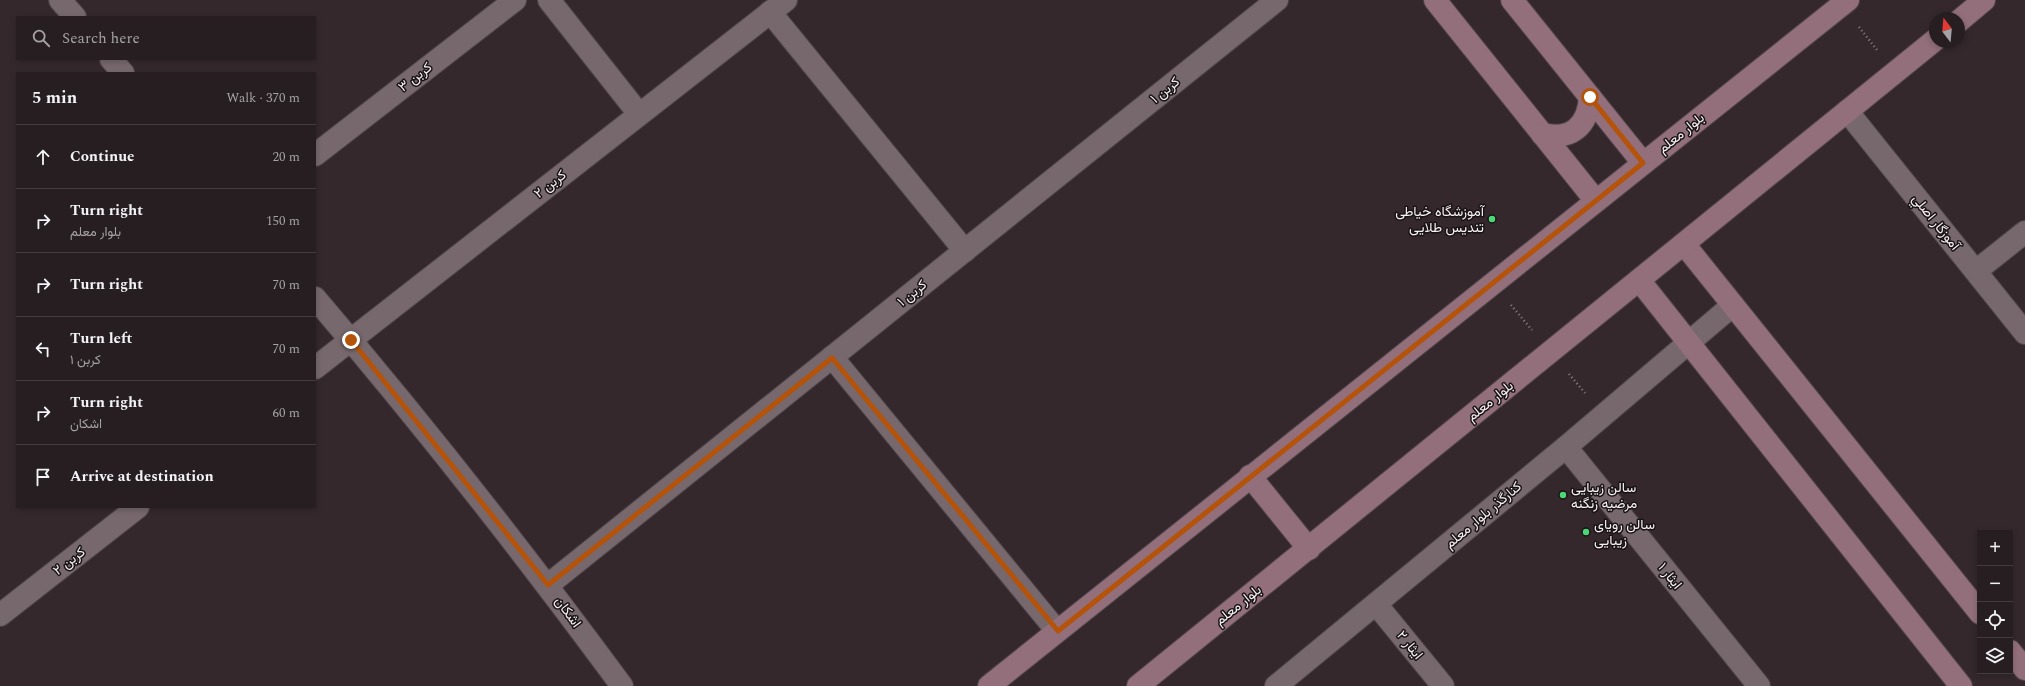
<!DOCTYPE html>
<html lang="en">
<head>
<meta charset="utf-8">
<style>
	:root { --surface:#271e21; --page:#332b2e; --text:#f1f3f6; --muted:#a4a2a5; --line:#433c3f }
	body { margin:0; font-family:Spectral,Vazirmatn,serif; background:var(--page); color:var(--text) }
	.controls { position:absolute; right:12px; bottom:12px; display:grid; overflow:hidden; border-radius:0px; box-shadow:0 2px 6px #0003 }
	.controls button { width:36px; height:36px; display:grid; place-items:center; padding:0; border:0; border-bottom:1px solid var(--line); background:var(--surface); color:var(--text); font:20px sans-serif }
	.compass { position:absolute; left:1929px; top:12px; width:36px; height:36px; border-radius:50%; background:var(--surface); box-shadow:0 2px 6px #0003; rotate:344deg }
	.stop { position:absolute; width:12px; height:12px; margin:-9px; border:3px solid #b45309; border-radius:50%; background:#fff }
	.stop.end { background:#b45309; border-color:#fff; box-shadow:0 1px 4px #0008 }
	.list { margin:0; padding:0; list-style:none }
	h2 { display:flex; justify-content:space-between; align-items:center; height:52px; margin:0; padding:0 16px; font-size:17px }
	h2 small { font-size:13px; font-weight:400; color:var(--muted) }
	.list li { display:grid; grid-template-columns:26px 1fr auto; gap:12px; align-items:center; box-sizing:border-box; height:64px; padding:0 16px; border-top:1px solid var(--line) }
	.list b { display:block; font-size:15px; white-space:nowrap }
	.list p { margin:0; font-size:13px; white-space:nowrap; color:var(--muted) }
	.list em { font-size:13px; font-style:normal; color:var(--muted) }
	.icon { flex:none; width:22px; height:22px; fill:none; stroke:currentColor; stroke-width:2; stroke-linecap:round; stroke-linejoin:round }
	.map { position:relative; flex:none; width:2025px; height:686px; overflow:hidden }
	.search { position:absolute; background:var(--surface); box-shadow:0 2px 6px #0003; left:16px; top:16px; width:300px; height:44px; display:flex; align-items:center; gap:10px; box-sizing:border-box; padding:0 14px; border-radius:0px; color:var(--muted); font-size:15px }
	.panel { position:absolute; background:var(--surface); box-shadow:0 2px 6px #0003; left:16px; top:72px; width:300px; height:436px; border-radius:0px }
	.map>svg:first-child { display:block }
</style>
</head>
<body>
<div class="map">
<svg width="2025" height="686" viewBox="0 0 2025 686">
	<rect width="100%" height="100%" fill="#34282c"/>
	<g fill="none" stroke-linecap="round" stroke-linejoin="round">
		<defs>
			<g id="street">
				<polyline points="60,0 75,17"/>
				<polyline points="549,0 639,114"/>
				<polyline points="770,12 965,251"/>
				<polyline points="111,59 123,73"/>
				<polyline points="1847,111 2025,333"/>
				<polyline points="315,155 515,0"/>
				<polyline points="1976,271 2025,232"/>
				<path d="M 315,298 C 422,423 524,553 622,686"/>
				<polyline points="832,357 1057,631"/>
				<polyline points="315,368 786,0"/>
				<polyline points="1566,447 1759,686"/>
				<polyline points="548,585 1277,0"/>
				<polyline points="1376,604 1443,686"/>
				<polyline points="0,615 138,507"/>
				<polyline points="1276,686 1566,447 1733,305"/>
			</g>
			<g id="secondary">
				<polyline points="1435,0 1596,201"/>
				<polyline points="1512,0 1643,163"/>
				<polyline points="1959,21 1984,0"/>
				<path d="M 1542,134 C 1571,141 1588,126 1590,97"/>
				<polyline points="1684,244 1980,613"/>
				<polyline points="1639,280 1961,686"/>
				<polyline points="1250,476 1309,549"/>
				<polyline points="2010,651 2025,669"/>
				<polyline points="989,686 1848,0"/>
				<polyline points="1138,686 1935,40"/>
			</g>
		</defs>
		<!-- street casing -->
		<use href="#street" stroke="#504649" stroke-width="24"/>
		<!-- secondary casing -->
		<use href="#secondary" stroke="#504649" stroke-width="24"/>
		<!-- path -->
		<g stroke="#8e8387" stroke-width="2.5" stroke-dasharray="1 3" stroke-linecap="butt">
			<polyline points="1859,27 1877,50"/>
			<polyline points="1511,305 1532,330"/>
			<polyline points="1569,374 1585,393"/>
		</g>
		<!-- street -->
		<use href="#street" stroke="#76686c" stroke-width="22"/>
		<!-- secondary -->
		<use href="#secondary" stroke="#926f7a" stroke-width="22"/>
	</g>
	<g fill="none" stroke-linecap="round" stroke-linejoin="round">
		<!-- route -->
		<polyline stroke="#b45309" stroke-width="5" points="351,340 548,585 832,358 1058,631 1643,163 1590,97"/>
	</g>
	<!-- markers -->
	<g fill="#4cd677" stroke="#181314" stroke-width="1.5">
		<circle cx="1492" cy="219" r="4"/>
		<circle cx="1563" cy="495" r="4"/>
		<circle cx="1586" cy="532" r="4"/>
	</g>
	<g text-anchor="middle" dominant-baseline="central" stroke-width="3" stroke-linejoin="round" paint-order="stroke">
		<!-- street labels -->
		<g font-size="14" fill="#f7eff1" stroke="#181314">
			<text transform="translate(415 77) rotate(-38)">کربن ۳</text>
			<text transform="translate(1165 90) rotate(-39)">کربن ۱</text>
			<text transform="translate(1681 133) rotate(-39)">بلوار معلم</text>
			<text transform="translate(550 184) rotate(-38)">کربن ۲</text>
			<text transform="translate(1936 222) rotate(51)">آموزگار اصلي</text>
			<text transform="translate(912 293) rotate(-39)">کربن ۱</text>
			<text transform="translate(1490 401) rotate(-39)">بلوار معلم</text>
			<text transform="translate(1483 515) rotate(-40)">کنارگذر بلوار معلم</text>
			<text transform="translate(69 561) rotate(-38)">کربن ۲</text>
			<text transform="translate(1670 576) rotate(51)">ایثار ۱</text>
			<text transform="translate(1238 605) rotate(-39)">بلوار معلم</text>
			<text transform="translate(568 612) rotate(54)">اشکان</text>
			<text transform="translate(1410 645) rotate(51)">ایثار ۲</text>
		</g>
		<!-- poi labels -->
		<g font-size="14" fill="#f7eff1" stroke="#181314" text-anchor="start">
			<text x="1484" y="211" text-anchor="end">آموزشگاه خیاطی<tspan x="1484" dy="16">تندیس طلایی</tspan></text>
			<text x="1571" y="487">سالن زیبایی<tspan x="1571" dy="16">مرضیه زنگنه</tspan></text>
			<text x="1594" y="524">سالن رویای<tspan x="1594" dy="16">زیبایی</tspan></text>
		</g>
	</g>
</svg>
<div class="controls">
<button>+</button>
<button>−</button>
<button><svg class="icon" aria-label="locate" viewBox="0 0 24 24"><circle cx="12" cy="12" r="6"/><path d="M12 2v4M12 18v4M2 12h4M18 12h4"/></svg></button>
<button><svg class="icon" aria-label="layers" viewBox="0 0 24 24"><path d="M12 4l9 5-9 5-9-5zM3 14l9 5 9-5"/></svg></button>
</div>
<svg class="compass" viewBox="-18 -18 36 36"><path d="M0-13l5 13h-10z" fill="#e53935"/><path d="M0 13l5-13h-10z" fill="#a4a2a5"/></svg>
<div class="stop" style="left:1590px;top:97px"></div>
<div class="stop end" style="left:351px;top:340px"></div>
<div class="search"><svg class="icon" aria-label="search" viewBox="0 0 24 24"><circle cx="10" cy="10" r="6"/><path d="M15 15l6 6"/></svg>Search here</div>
<section class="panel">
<h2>5 min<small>Walk · 370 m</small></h2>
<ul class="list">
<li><svg class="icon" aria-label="ahead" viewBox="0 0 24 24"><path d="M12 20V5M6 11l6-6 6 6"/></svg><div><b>Continue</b></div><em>20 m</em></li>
<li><svg class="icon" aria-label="right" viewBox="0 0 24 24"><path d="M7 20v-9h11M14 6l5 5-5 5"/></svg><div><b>Turn right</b><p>بلوار معلم</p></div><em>150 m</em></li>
<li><svg class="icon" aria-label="right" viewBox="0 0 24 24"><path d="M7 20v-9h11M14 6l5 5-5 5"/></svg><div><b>Turn right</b></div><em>70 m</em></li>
<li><svg class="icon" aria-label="left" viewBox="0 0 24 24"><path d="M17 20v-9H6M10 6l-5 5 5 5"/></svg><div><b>Turn left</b><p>کربن ۱</p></div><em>70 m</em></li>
<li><svg class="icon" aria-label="right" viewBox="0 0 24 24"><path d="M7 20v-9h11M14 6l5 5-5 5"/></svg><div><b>Turn right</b><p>اشکان</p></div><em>60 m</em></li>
<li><svg class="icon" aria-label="arrive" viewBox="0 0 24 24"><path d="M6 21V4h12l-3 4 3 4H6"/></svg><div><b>Arrive at destination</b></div></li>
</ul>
</section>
</div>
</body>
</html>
